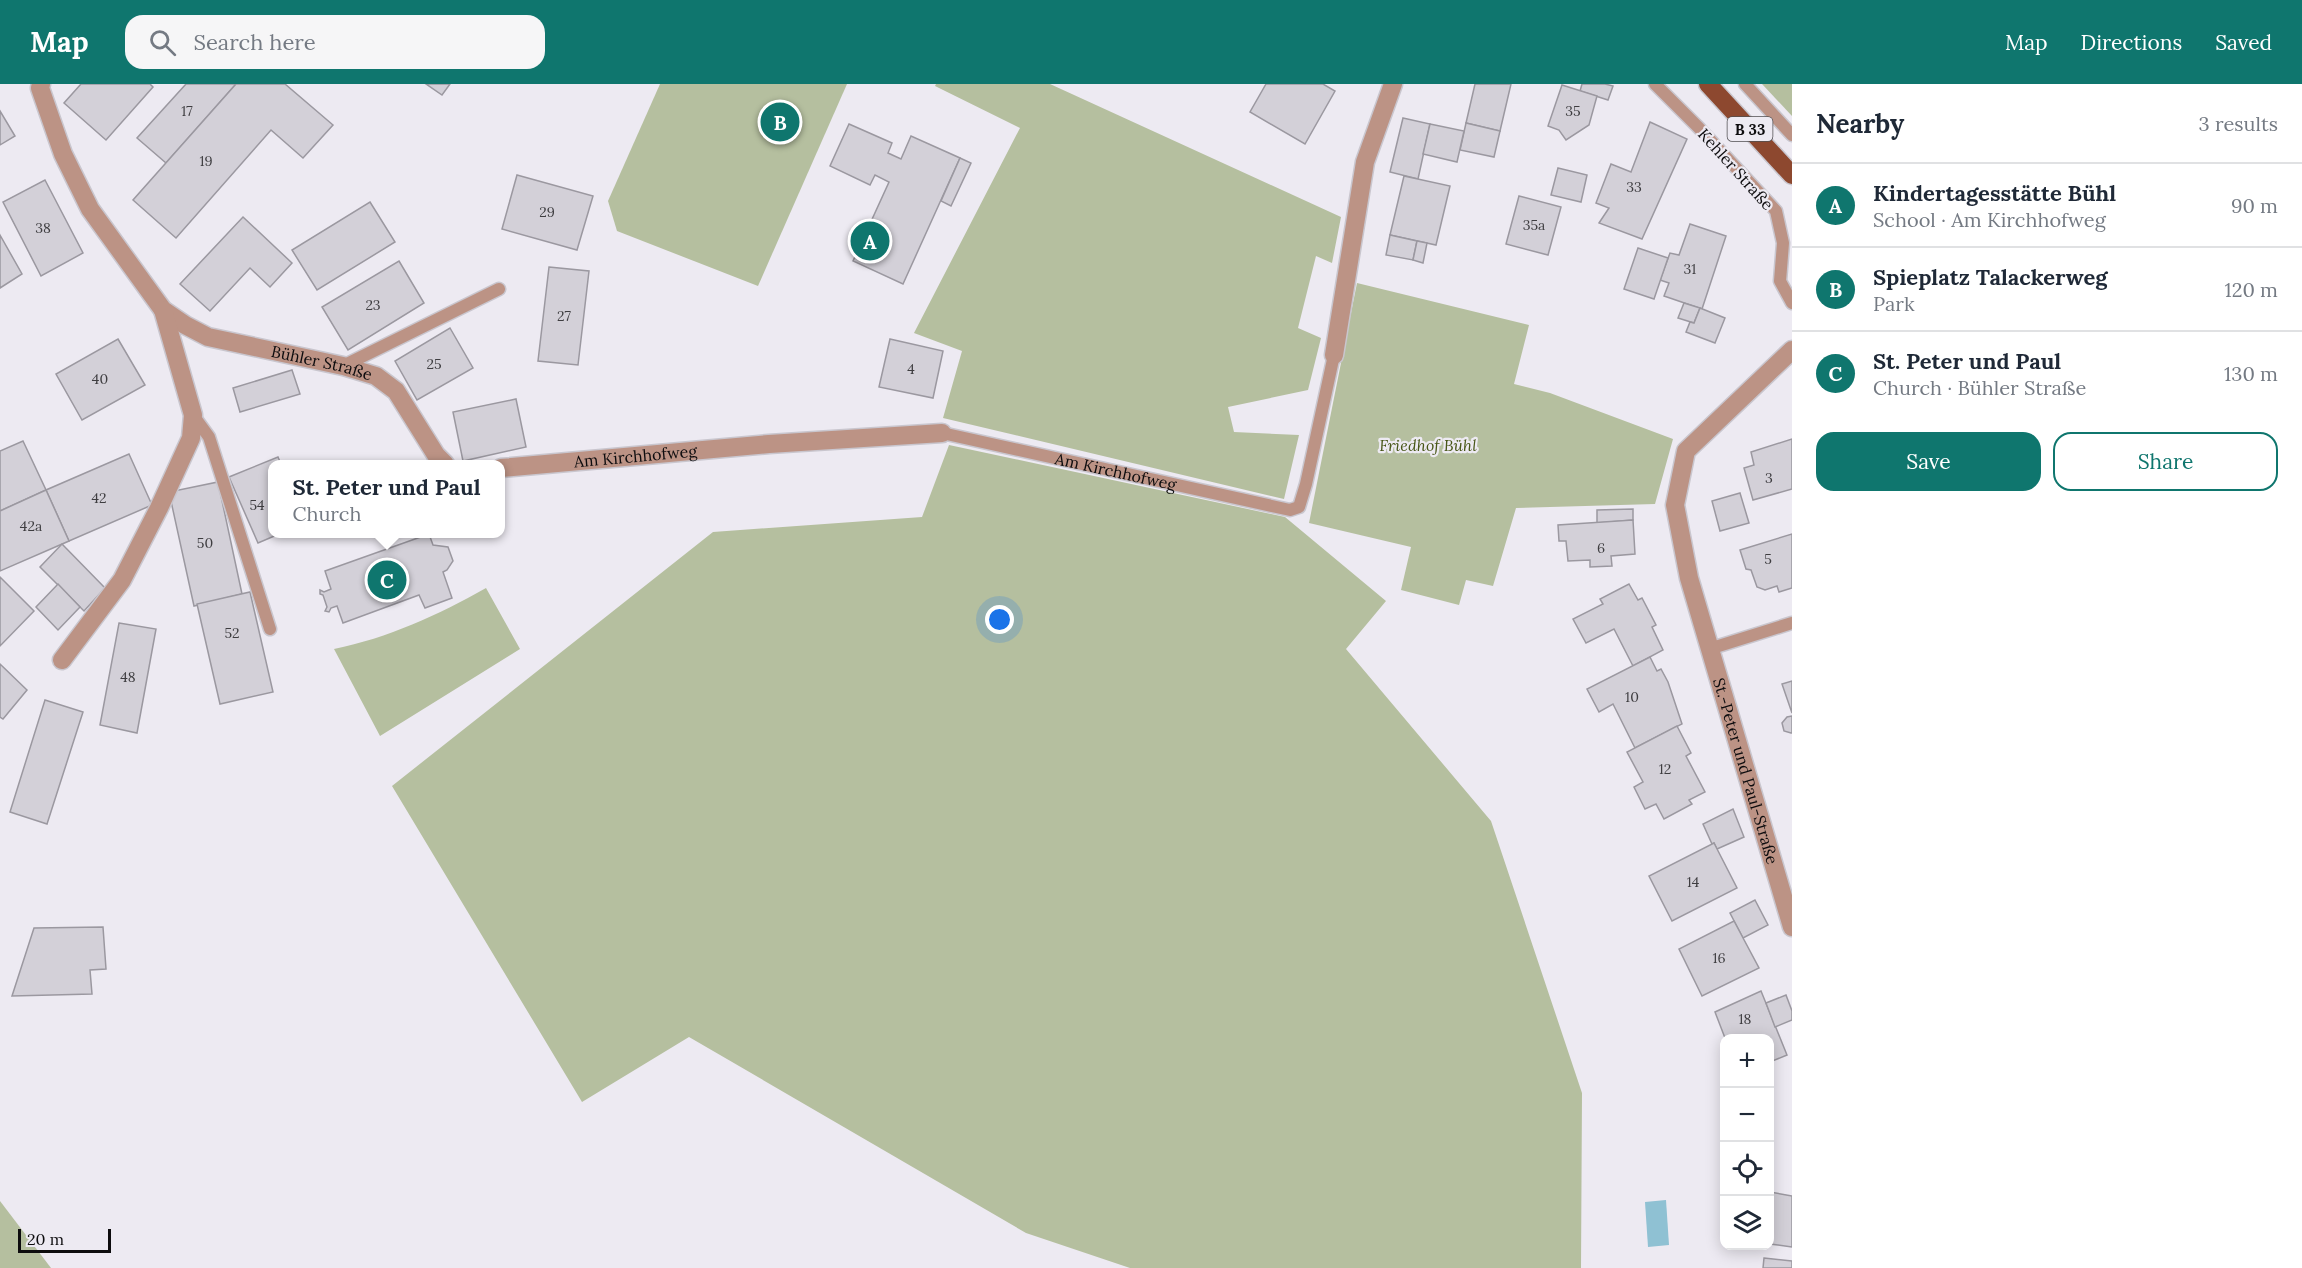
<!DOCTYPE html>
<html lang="en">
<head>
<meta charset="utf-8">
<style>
	:root { --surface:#fff; --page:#f6f6f7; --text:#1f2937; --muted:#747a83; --line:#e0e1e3; --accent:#0f766e }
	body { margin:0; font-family:Lora,serif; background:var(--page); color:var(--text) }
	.controls { position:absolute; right:18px; bottom:18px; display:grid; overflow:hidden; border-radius:12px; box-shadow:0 3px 15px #0003 }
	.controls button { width:54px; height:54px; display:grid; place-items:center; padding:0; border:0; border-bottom:2px solid var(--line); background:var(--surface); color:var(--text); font:30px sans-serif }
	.scale { position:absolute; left:18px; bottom:15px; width:93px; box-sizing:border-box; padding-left:6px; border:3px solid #0d0c0e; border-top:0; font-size:16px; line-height:21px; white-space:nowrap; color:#0d0c0e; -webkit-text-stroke:4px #edeaf2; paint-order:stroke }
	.you { position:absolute; left:1000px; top:536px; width:21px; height:21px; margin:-15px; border:4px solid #fff; border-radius:50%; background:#1a73e8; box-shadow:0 0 0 9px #1a73e833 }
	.badge { display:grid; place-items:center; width:39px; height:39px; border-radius:50%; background:var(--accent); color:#fff; font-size:20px; font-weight:700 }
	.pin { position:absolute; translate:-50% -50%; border:3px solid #fff; box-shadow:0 2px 6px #0006 }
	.popup { position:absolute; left:268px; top:376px; width:237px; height:78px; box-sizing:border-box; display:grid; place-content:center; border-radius:12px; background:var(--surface); filter:drop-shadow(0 2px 4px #0005); font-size:20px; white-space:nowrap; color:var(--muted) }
	.popup b { font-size:22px; color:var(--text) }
	.popup::after { content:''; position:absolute; left:50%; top:100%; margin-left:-12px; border:12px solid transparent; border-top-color:var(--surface) }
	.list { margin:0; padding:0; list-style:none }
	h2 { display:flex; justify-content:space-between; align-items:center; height:78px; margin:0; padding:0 24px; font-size:26px }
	h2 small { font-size:20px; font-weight:400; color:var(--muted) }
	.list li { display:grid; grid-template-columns:39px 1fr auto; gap:18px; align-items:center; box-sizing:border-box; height:84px; padding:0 24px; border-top:2px solid var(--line) }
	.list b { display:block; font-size:22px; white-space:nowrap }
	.list p { margin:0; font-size:20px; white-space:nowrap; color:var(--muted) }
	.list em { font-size:20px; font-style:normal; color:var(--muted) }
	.actions { display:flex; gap:12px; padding:18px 24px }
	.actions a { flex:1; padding:14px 0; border:2px solid var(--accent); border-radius:18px; text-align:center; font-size:21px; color:var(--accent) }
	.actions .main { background:var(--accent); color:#fff }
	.icon { flex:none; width:33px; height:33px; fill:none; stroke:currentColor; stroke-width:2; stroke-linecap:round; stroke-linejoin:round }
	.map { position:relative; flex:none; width:1792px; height:1184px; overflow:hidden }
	header { display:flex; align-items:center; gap:36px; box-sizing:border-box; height:84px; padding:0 30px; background:var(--accent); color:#fff }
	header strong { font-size:28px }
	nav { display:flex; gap:33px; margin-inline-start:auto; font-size:21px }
	.search { width:420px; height:54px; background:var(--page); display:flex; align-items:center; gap:15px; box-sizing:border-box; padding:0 21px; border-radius:18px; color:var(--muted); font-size:22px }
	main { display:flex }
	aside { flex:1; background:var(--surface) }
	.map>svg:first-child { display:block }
</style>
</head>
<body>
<header>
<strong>Map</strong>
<div class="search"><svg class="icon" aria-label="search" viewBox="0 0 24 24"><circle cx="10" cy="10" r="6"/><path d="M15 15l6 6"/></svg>Search here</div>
<nav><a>Map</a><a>Directions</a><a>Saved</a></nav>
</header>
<main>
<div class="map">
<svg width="1792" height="1184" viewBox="0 0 1792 1184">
	<rect width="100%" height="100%" fill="#edeaf2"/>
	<!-- green -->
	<g fill="#b5bf9f">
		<polygon points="660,0 847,0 758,202 617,147 608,117"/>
		<polygon points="936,0 1050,0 1341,133 1332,179 1316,172 1298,244 1321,254 1308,306 1228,323 1234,348 1299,351 1284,415 943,334 962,267 914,249 1020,44 935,2"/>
		<polygon points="1762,0 1792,0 1792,32"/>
		<polygon points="1357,199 1529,241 1514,300 1550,309 1673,355 1655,420 1516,424 1493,502 1466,496 1459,521 1401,506 1411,463 1309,439"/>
		<polygon points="949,361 1285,433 1386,517 1346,565 1491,737 1582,1009 1581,1184 1130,1184 1026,1149 689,953 582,1018 392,702 713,448 922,433"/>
		<path d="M 486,504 L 520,565 L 380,652 L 334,565 C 388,554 438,531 486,504 Z"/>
		<polygon points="0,1117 51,1184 0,1184"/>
	</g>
	<!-- water -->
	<polygon fill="#8fc1d3" points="1666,1116 1669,1161 1648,1163 1645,1118"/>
	<!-- building -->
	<g fill="#d3d0d8" stroke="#9b98a0" stroke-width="1.5">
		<polygon points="81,0 150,0 153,3 106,56 64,19"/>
		<polygon points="186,0 236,0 166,79 137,54"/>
		<polygon points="236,0 285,0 333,41 303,74 271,46 176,154 133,116"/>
		<polygon points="426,0 450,0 442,11"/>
		<polygon points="1266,0 1323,0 1335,7 1305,60 1250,28"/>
		<polygon points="1475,0 1511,0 1500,47 1466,39"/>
		<polygon points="1582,0 1605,0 1613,2 1608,16 1580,7"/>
		<polygon points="1562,1 1597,12 1589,41 1566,56 1559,46 1548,42"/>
		<polygon points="0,27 15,52 0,61"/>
		<polygon points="1403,34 1430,40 1418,95 1390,88"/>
		<polygon points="1650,38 1687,55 1642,155 1599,139 1609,124 1596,119 1611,80 1631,88"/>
		<polygon points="1466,39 1500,47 1494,73 1460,66"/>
		<polygon points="849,40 892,59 888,69 901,75 911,52 960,74 903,200 853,177 889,98 875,91 870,101 830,82"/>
		<polygon points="1430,40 1464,47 1457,78 1423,70"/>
		<polygon points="960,74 971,79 951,122 941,117"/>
		<polygon points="1558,84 1587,91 1581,118 1551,111"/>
		<polygon points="517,91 593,112 577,166 502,145"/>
		<polygon points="1404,92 1450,102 1436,161 1390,151"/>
		<polygon points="45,96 83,169 41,192 3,118"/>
		<polygon points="1519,112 1561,123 1548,171 1506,160"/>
		<polygon points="370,118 395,158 317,206 292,166"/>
		<polygon points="243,133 292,179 270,203 250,184 210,227 180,200"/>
		<polygon points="1690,140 1726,152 1702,225 1664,212 1669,199 1660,196 1670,169 1679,171"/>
		<polygon points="0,151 22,190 0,204"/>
		<polygon points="1390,151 1417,157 1413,176 1386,171"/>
		<polygon points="1417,157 1427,159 1423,179 1413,176"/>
		<polygon points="1638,164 1668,174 1654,215 1624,205"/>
		<polygon points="399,177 424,219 348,266 322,223"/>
		<polygon points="549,183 589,187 578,281 538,277"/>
		<polygon points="1684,219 1700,224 1694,239 1678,234"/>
		<polygon points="1700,224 1725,234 1715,259 1686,248 1690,238 1694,239"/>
		<polygon points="450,244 473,284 417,316 395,277"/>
		<polygon points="118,255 145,301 82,336 56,290"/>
		<polygon points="890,255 943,267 933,314 879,303"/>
		<polygon points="292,286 300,310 240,328 233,304"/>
		<polygon points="516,315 526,363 463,377 453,328"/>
		<polygon points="1792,355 1792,405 1753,416 1744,384 1754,381 1751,368"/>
		<polygon points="23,357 46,406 0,427 0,367"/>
		<polygon points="129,370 152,421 69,457 46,406"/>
		<polygon points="278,373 281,380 273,380 273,450 279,450 258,459 229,393"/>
		<polygon points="218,398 242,510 194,522 169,408"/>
		<polygon points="46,406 69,457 0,487 0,427"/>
		<polygon points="1740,409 1749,439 1720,447 1712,417"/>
		<polygon points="1633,425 1633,436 1597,439 1597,426"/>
		<polygon points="1633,436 1635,470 1611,472 1612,482 1590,483 1590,476 1568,477 1566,457 1559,457 1558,441"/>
		<polygon points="429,450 433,461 448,463 453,477 447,486 443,488 452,514 425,524 419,511 343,539 337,522 331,524 329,528 325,527 327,523 323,511 320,510 320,506 324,508 331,505 325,487"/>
		<polygon points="1792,450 1792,504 1779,508 1777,502 1765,506 1757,503 1751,486 1746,485 1740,466"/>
		<polygon points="62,460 105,504 84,527 40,483"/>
		<polygon points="0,493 34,527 0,562"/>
		<polygon points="58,500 80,523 58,546 36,523"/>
		<polygon points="1629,500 1638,516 1642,514 1656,541 1652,543 1663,566 1633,582 1614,545 1586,559 1573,535 1603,520 1600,515"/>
		<polygon points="250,508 273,608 220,620 197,520"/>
		<polygon points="119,539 156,545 137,649 100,641"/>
		<polygon points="1650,573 1657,587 1661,585 1668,598 1682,640 1635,664 1613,620 1599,628 1587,605"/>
		<polygon points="0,580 27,606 3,635 0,633"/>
		<polygon points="1792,597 1792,629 1782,600"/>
		<polygon points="45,616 83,628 47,740 10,728"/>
		<polygon points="1792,632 1792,649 1791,649 1784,647 1782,639 1787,633"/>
		<polygon points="1677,642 1691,669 1686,672 1705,708 1689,716 1692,720 1664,735 1656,720 1645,725 1634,703 1643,698 1627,668"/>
		<polygon points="1733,725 1744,753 1717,765 1714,759 1712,760 1703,740"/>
		<polygon points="1714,759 1737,804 1672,837 1649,792"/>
		<polygon points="1755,816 1768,841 1743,854 1730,829"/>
		<polygon points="1734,837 1759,884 1702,912 1679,865"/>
		<polygon points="103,843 106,885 90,886 92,910 12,912 34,844"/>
		<polygon points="1761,907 1787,971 1770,978 1770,954 1725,954 1715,928"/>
		<polygon points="1786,911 1792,927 1792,936 1775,943 1766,919"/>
		<polygon points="1770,1108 1792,1112 1792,1163 1770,1160"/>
		<polygon points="1764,1174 1792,1177 1792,1184 1763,1184"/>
	</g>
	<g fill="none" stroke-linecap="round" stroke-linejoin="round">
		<defs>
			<g id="lane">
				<polyline points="1655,0 1699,44 1776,127 1783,159 1780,197 1792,219"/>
				<polyline points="1745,0 1792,51"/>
				<polyline points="343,282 499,205"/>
				<polyline points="193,331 209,353 270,545"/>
				<path id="s1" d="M 942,349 L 1290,426 L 1299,423 L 1306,400 L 1334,271"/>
				<polyline points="1709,565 1792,539"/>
			</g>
			<g id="street">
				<path id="s2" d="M 41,0 L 40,4 L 63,70 L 90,125 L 163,226 L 185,241 L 208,253 L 343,282 L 376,292 L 396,307 L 436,371 L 445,380"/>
				<path id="s3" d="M 1792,266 L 1686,367 L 1675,421 L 1689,494 L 1792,843"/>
				<polyline points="1334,271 1365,78 1393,0"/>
				<path id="s4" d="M 501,384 L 769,360 L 942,349"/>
				<polyline points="62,576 122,496 159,424 191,354 193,331 163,226"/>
			</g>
			<polyline id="primary" points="1708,0 1792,91"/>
		</defs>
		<!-- lane casing -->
		<use href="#lane" stroke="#c9c6ce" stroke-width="15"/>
		<!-- street casing -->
		<use href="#street" stroke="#c9c6ce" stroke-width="21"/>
		<!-- primary casing -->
		<use href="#primary" stroke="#c9c6ce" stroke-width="21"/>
		<!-- lane -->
		<use href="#lane" stroke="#bc9385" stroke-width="12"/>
		<!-- street -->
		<use href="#street" stroke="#bc9385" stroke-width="18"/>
		<!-- primary -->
		<use href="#primary" stroke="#8d482f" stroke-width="18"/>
	</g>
	<g text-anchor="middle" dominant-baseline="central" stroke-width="4.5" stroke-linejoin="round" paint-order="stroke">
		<!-- number labels -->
		<g font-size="14" fill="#3e3d40">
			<text x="187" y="27">17</text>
			<text x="1573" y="27">35</text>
			<text x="206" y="77">19</text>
			<text x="1634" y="103">33</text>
			<text x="547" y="128">29</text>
			<text x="1534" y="141">35a</text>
			<text x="43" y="144">38</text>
			<text x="1690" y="185">31</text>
			<text x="373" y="221">23</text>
			<text x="564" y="232">27</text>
			<text x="434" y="280">25</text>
			<text x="911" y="285">4</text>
			<text x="100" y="295">40</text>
			<text x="1769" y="394">3</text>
			<text x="99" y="414">42</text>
			<text x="257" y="421">54</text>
			<text x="31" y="442">42a</text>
			<text x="205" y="459">50</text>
			<text x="1601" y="464">6</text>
			<text x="1768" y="475">5</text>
			<text x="232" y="549">52</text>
			<text x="128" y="593">48</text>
			<text x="1632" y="613">10</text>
			<text x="1665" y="685">12</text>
			<text x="1693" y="798">14</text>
			<text x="1719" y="874">16</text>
			<text x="1745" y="935">18</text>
		</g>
		<!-- shield labels -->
		<rect fill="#edeaf2" stroke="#504f52" stroke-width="1.5" x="1727.5" y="33" width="45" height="24" rx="4.5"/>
		<g font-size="15" font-weight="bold" fill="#0d0c0e">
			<text x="1750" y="45">B 33</text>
		</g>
		<!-- street labels -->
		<g font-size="16" fill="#0d0c0e" stroke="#edeaf2">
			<text transform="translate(1736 85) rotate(48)">Kehler Straße</text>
			<text stroke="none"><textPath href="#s2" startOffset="429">Bühler Straße</textPath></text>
			<text stroke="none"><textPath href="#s4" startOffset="135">Am Kirchhofweg</textPath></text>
			<text stroke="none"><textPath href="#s1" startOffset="178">Am Kirchhofweg</textPath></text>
			<text stroke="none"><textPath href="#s3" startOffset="477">St.-Peter und Paul-Straße</textPath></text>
		</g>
		<!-- park labels -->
		<g font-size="16" font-style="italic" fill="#475616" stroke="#edeaf2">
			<text x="1428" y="361">Friedhof Bühl</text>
		</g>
	</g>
</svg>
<div class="controls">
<button>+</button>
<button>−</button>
<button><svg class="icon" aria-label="locate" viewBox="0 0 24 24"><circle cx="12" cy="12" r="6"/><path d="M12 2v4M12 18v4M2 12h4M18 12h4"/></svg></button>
<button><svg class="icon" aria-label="layers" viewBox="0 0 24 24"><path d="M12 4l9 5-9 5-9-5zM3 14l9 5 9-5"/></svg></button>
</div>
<div class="scale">20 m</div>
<div class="you"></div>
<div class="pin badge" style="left:870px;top:157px">A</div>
<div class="pin badge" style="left:780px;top:38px">B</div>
<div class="pin badge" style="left:387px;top:496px">C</div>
<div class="popup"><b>St. Peter und Paul</b>Church</div>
</div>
<aside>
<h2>Nearby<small>3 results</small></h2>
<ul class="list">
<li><span class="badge">A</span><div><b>Kindertagesstätte Bühl</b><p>School · Am Kirchhofweg</p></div><em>90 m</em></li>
<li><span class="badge">B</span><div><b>Spieplatz Talackerweg</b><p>Park</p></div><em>120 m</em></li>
<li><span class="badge">C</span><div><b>St. Peter und Paul</b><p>Church · Bühler Straße</p></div><em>130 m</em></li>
</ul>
<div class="actions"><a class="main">Save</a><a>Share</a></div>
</aside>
</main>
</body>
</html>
